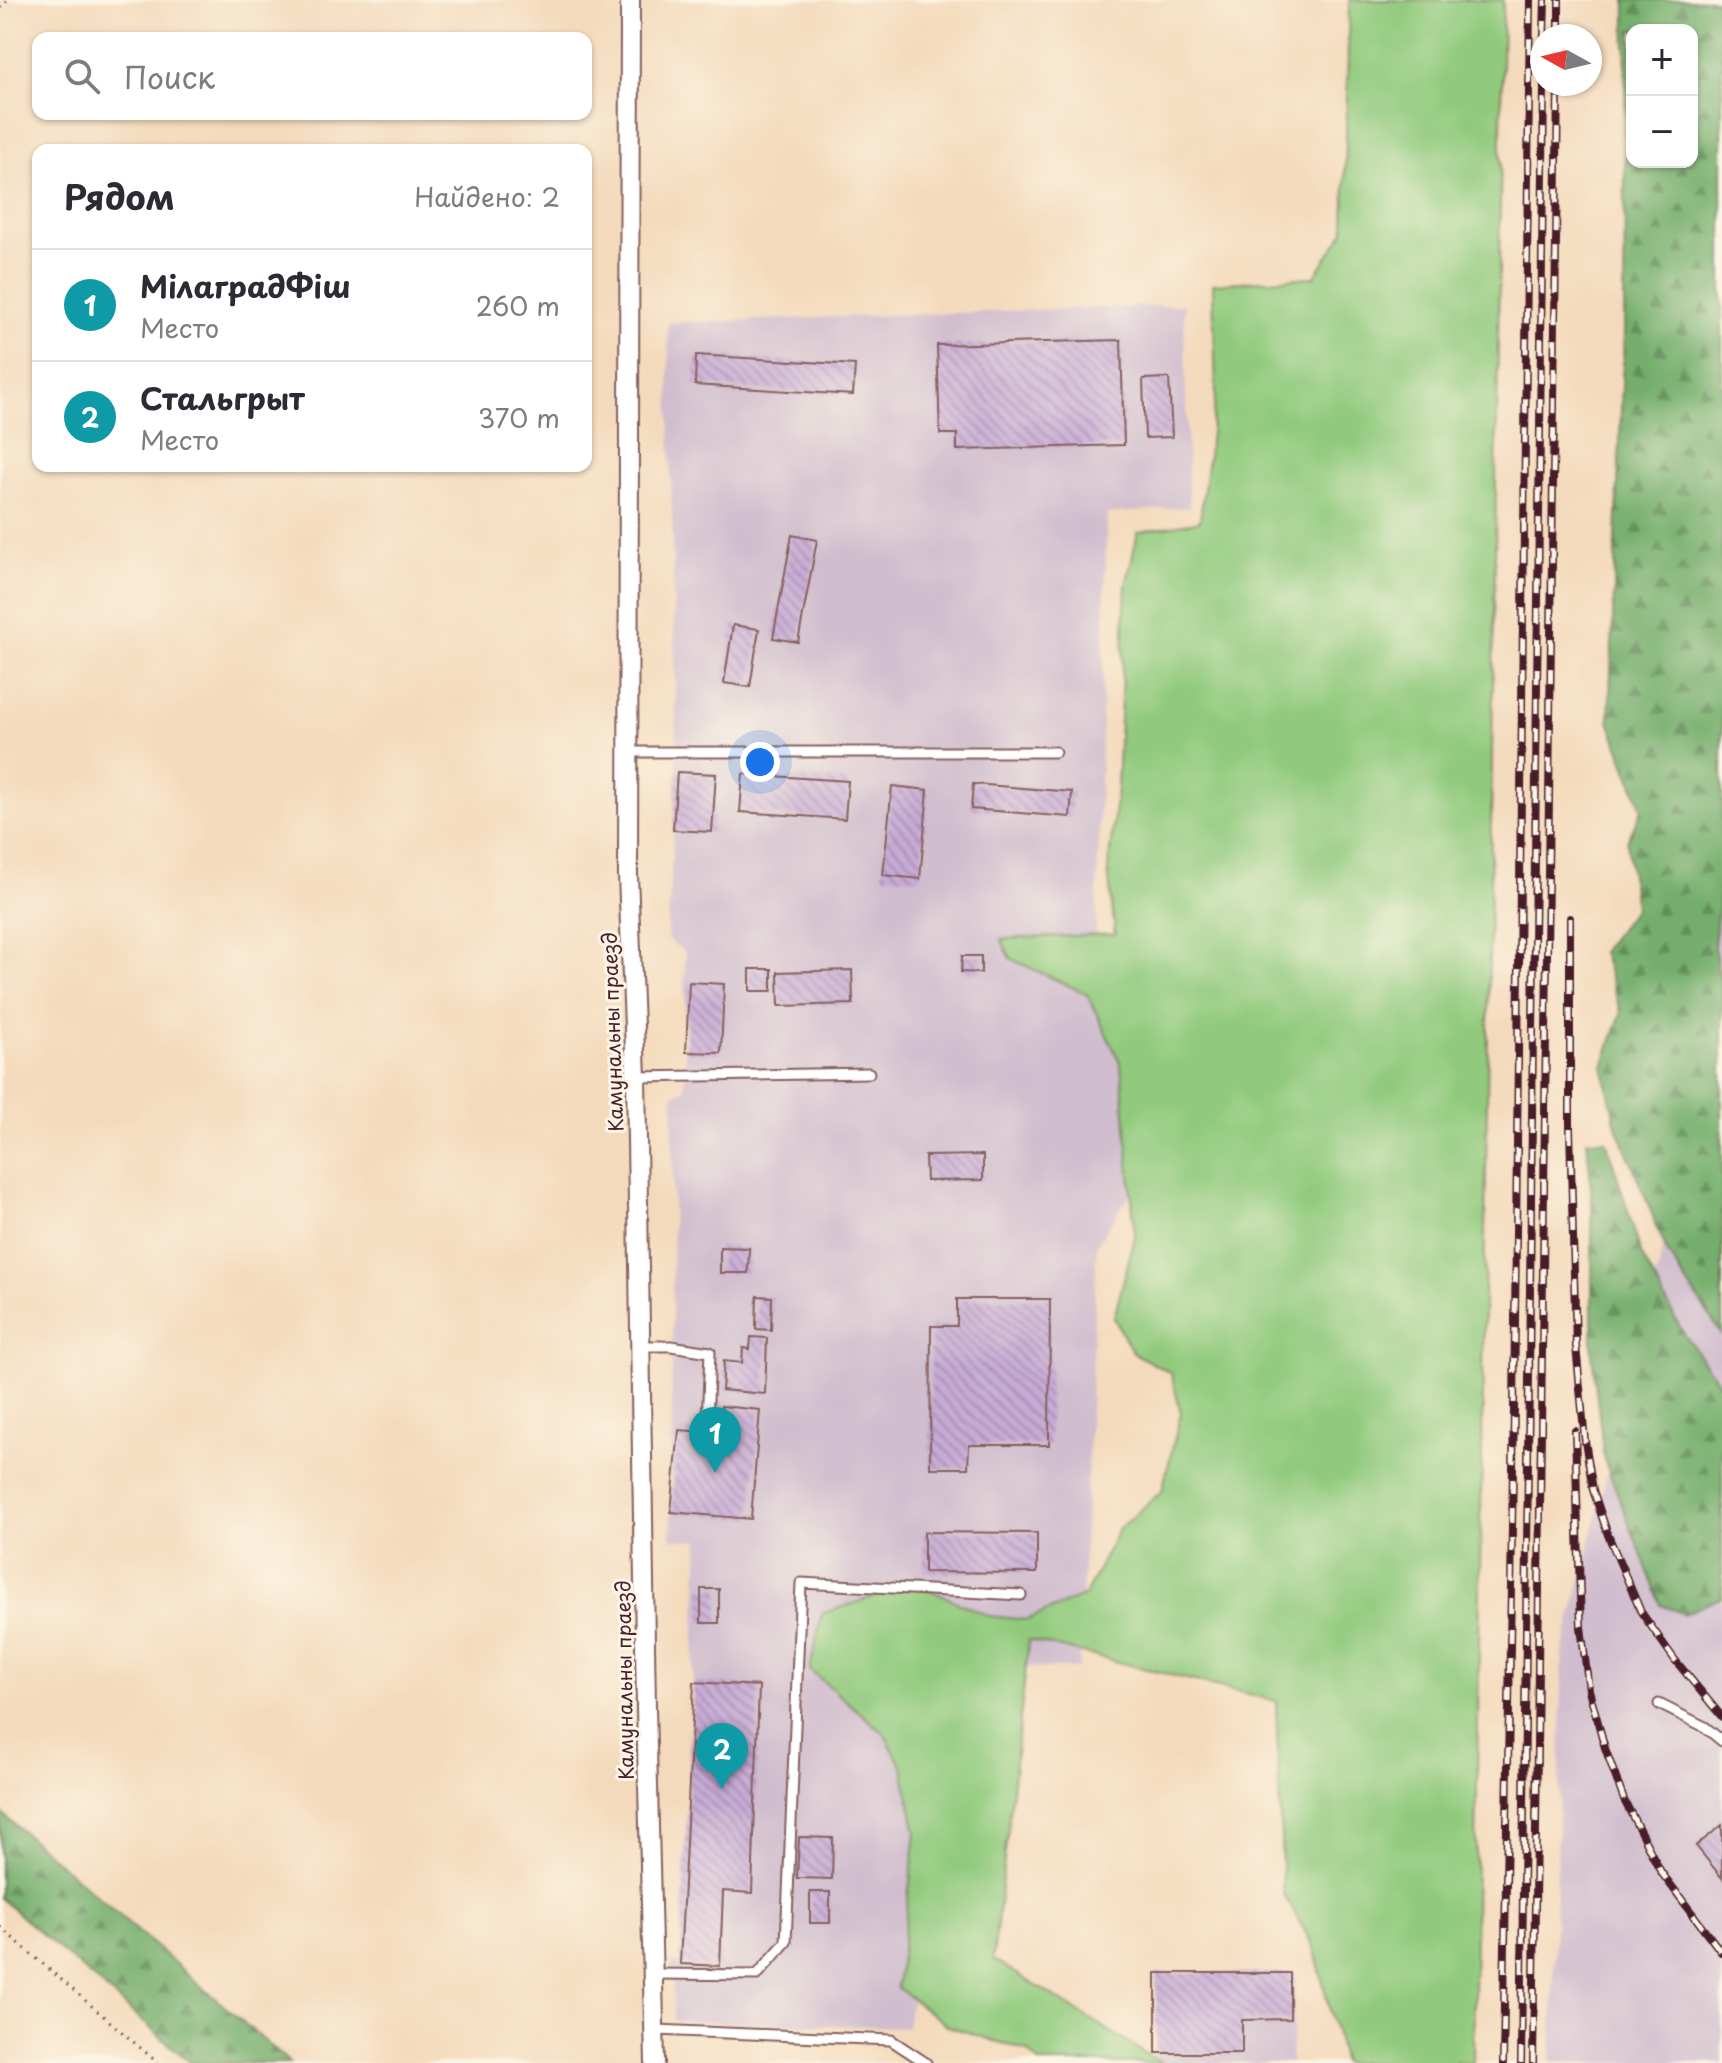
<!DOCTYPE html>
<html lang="ru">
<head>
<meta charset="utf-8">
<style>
	:root { --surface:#fff; --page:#f2f2f3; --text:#2b2b33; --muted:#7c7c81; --line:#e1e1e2; --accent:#0b8043 }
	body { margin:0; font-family:"Playpen Sans",sans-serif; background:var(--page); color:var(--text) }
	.controls { position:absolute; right:24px; top:24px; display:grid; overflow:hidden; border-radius:16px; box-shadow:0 2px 6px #0004 }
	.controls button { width:72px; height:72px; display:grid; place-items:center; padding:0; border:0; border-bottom:2px solid var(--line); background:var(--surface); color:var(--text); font:40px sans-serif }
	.compass { position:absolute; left:1530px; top:24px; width:72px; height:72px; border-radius:50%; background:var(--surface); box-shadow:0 2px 6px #0004; rotate:278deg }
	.you { position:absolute; left:760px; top:762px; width:28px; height:28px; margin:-20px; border:6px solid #fff; border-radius:50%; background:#1a73e8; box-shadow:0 0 0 12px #1a73e833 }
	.badge { display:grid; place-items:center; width:52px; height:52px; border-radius:50%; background:var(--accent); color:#fff; font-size:26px; font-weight:700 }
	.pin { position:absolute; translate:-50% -66px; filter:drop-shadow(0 2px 4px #0008) }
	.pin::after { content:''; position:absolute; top:42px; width:28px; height:24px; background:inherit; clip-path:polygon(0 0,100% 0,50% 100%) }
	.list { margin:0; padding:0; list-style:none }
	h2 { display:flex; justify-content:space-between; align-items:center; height:104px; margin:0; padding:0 32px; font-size:34px }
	h2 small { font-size:26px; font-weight:400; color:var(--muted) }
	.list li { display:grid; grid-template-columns:52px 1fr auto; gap:24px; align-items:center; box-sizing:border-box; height:112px; padding:0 32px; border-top:2px solid var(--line) }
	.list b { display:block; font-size:30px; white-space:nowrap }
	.list p { margin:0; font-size:26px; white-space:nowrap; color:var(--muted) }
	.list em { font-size:26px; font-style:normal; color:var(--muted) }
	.icon { flex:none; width:44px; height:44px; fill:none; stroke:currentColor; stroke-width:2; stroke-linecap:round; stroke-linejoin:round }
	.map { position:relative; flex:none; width:1722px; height:2063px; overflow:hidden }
	.search { position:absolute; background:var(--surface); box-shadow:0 2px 6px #0004; left:32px; top:32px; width:560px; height:88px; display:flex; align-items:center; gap:20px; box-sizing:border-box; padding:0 28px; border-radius:16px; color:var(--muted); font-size:30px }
	.panel { position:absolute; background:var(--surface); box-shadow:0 2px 6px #0004; left:32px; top:144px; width:560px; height:328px; border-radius:16px }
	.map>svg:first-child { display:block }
</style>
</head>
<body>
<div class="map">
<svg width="1722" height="2063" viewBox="0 0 1722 2063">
	<defs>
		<pattern id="forest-firs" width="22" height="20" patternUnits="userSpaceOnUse" patternTransform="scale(2)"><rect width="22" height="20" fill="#74ae6c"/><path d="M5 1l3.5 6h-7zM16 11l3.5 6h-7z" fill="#618d59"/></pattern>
		<pattern id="building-back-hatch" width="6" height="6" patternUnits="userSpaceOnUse" patternTransform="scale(2)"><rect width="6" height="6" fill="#c7abd6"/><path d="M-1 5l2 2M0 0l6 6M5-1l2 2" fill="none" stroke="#a48bae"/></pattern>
	</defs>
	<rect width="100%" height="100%" fill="#fcf5e5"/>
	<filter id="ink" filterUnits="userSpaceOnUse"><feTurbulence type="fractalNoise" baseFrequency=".0125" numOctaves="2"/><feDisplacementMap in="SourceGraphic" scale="16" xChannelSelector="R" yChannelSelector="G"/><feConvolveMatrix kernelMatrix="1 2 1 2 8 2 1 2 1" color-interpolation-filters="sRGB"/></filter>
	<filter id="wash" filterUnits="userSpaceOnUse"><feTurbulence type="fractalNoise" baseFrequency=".006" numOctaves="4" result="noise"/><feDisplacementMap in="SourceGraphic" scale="32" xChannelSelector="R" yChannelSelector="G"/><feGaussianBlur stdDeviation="1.8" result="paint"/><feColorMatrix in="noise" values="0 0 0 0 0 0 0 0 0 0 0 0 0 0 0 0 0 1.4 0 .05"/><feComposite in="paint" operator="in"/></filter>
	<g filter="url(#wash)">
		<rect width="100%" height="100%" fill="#f4dabc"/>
		<!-- industrial -->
		<g fill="#d0bdce">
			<polygon points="1184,305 1189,507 1107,514 1096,944 1147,1169 1097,1244 1079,1668 966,1667 907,2027 674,2021 672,1963 680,1964 699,1540 671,1539 673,1095 685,1089 685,953 667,939 677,772 668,323"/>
			<polygon points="1722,534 1722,2063 1551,2063 1563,1651 1708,1068"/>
			<polygon points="1156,1973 1296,1973 1291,2063 1155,2063"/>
		</g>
		<!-- green -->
		<polygon fill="#91ca7d" stroke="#6e7454" stroke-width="2" points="1349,0 1503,0 1473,2063 1343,2063 1314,1947 1283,1893 1276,1701 1029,1640 993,1959 1161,2063 1039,2063 1027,2051 948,2026 897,1988 916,1833 903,1768 884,1733 810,1670 822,1614 914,1583 989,1616 1027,1620 1085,1595 1119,1529 1162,1491 1181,1413 1171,1373 1133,1353 1114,1318 1135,1236 1121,1064 1087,994 1011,959 1001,939 1115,934 1108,870 1117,789 1126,585 1138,532 1200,521 1216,393 1213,284 1314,277 1344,232"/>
		<!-- forest -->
		<g fill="url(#forest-firs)" stroke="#5f664c" stroke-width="2" fill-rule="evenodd">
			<path d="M 1626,0 L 1722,0 L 1722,867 L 1714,947 L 1722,992 L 1722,1335 L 1668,1254 L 1615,1122 L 1603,1066 L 1621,1013 L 1602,951 L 1635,908 L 1627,842 L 1642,809 L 1609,721 L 1624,333 ZM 1632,30 L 1692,30 L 1692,162 L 1632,162 Z"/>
			<polygon points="1587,1140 1606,1140 1642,1256 1682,1331 1722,1387 1722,1597 1684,1614 1661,1605 1604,1459 1592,1355 1592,1202"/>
			<polygon points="0,1812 290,2063 191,2063 0,1898"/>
		</g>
		<g id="blocks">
			<!-- building -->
			<g fill="url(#building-back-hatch)">
				<polygon points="1121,340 1124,445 957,450 957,434 940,434 937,345"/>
				<polygon points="696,355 855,365 853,395 695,385"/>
				<polygon points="1169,378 1172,437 1145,438 1143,379"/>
				<polygon points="792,535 817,540 798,642 773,638"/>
				<polygon points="733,625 759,629 750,687 724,683"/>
				<polygon points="677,772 716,774 712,832 673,830"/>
				<polygon points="743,774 848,781 845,819 740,812"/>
				<polygon points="973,784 1072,792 1070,817 971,809"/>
				<polygon points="892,786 928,790 920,879 883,875"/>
				<polygon points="962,956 981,956 981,973 961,972"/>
				<rect x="750" y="969" width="22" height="22"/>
				<polygon points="852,970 853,1004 779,1006 778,972"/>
				<polygon points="689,982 724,984 721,1053 686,1052"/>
				<polygon points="983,1155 983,1180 926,1181 925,1156"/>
				<polygon points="720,1247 749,1248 748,1273 720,1273"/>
				<polygon points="757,1296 772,1297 771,1330 756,1329"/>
				<polygon points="957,1299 1050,1299 1049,1445 969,1445 968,1468 930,1468 931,1326 957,1326"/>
				<polygon points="751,1337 767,1338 765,1394 722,1390 724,1361 742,1363 743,1348 750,1349"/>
				<polygon points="721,1406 760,1410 751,1519 671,1512 679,1430 719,1433"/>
				<polygon points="924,1532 1037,1533 1037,1573 924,1572"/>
				<rect x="701" y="1589" width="18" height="34"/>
				<polygon points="694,1682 759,1686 752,1893 723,1891 720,1966 680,1964"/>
				<polygon points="1722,1825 1722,1878 1696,1846"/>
				<polygon points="799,1837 833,1838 832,1879 797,1878"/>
				<rect x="810" y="1892" width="20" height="31"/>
				<polygon points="1156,1973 1290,1973 1290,2019 1242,2020 1242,2053 1156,2053"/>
			</g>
		</g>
	</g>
	<g filter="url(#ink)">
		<use href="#blocks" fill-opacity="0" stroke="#86605e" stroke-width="2"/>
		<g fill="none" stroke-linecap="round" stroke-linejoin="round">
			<defs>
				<g id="service">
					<polyline points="629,752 1055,752"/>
					<polyline points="636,1077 869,1073"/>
					<polyline points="640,1346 671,1346 710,1352 707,1424"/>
					<polyline points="1659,1704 1705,1727 1722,1741"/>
					<polyline points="655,1974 757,1975 786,1942 801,1583 1021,1595"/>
					<polyline points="656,2030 891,2040 926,2063"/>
				</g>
				<polyline id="minor" points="630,0 628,875 636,1077 646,1707 655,2063"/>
			</defs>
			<!-- service casing -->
			<use href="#service" stroke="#86605e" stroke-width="13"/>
			<!-- minor casing -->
			<use href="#minor" stroke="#86605e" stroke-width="22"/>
			<!-- path -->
			<g stroke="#86605e" stroke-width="3" stroke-dasharray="2 6" stroke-linecap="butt">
				<polyline points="0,8 8,0"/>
				<polyline points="0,1927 158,2063"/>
			</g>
			<!-- service -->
			<use href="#service" stroke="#fff" stroke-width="9"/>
			<!-- minor -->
			<use href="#minor" stroke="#fff" stroke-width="18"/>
			<defs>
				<g id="rail">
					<polyline points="1544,36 1545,0"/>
					<polyline points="1559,36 1559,0"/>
					<polyline points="1570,918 1570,1129 1576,1346 1585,1441 1593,1490 1608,1535 1641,1612 1675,1660 1722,1717"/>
					<polyline points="1575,1431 1581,1627 1589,1690 1605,1748 1624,1800 1661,1872 1722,1953"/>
					<polyline points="1503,2063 1514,1409 1530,0"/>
					<polyline points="1521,2063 1544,84"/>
					<polyline points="1533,2063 1558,84"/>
				</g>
			</defs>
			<!-- rail casing -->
			<use href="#rail" stroke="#4a1f2b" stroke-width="8"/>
			<!-- rail -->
			<use href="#rail" stroke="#fcf5e5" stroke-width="5" stroke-dasharray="15" stroke-linecap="butt"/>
		</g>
	</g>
	<g text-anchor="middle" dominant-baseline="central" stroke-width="6" stroke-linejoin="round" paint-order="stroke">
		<!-- street labels -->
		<g font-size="20" fill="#4a1f2b" stroke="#fcf5e5">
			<text transform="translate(612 1032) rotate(-92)">Камунальны праезд</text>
			<text transform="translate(624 1680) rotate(-91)">Камунальны праезд</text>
		</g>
	</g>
</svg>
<div class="controls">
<button>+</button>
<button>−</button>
</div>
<svg class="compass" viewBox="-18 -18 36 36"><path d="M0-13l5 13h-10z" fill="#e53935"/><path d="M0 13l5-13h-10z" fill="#7c7c81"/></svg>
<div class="you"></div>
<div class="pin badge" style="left:715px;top:1473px;background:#0f9aa8">1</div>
<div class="pin badge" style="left:722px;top:1789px;background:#0f9aa8">2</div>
<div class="search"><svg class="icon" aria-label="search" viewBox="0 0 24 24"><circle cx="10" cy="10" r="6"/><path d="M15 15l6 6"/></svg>Поиск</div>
<section class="panel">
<h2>Рядом<small>Найдено: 2</small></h2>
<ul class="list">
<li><span class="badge" style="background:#0f9aa8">1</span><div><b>МілаградФіш</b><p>Место</p></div><em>260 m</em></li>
<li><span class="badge" style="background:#0f9aa8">2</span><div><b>Стальгрыт</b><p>Место</p></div><em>370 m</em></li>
</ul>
</section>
</div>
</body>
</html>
